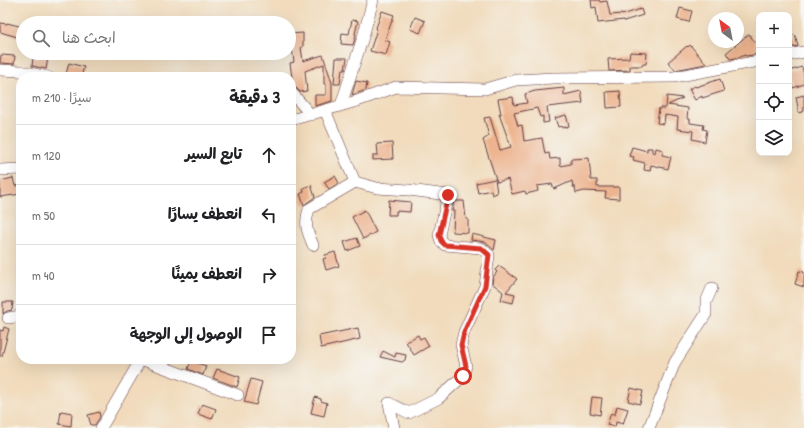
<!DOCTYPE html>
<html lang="ar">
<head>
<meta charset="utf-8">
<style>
	:root { --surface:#fff; --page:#f6f6f6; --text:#202124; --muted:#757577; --line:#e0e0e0 }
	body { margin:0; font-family:"Patrick Hand","Playpen Sans Arabic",sans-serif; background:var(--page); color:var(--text); direction:rtl }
	.controls { position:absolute; right:12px; top:12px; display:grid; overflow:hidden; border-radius:8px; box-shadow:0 4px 16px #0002 }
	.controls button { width:36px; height:36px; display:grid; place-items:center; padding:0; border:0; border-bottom:1px solid var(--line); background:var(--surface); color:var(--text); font:20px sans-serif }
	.compass { position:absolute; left:708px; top:12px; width:36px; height:36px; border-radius:50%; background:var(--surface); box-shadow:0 4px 16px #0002; rotate:328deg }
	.stop { position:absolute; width:12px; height:12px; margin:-9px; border:3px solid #d93025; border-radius:50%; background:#fff }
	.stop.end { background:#d93025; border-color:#fff; box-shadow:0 1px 4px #0008 }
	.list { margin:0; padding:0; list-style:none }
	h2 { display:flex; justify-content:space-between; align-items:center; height:52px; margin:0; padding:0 16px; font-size:17px }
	h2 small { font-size:13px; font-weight:400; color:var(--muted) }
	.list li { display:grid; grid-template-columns:26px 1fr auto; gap:12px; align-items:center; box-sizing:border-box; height:60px; padding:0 16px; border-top:1px solid var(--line) }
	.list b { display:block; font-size:15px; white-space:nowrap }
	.list em { font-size:13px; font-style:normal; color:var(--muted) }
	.icon { flex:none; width:22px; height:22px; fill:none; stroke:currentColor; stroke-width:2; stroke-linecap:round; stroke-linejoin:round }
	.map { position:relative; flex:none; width:804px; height:428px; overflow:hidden; direction:ltr }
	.search { position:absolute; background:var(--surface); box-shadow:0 4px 16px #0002; left:16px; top:16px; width:280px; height:44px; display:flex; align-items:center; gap:10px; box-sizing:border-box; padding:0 14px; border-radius:22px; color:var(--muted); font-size:15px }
	.panel { position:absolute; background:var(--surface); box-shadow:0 4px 16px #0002; left:16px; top:72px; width:280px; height:292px; border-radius:16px; direction:rtl }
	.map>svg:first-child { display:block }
</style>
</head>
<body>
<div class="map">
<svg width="804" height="428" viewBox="0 0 804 428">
	<rect width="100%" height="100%" fill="#f6f6f2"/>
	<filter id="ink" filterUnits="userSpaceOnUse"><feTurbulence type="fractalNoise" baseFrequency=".025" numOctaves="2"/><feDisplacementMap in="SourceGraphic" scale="8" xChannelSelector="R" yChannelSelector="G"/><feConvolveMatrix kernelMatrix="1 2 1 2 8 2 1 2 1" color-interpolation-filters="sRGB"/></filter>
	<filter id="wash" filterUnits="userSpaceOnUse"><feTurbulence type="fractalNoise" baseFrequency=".012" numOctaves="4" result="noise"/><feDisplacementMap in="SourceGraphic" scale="16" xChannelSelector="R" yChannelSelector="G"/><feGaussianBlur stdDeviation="0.9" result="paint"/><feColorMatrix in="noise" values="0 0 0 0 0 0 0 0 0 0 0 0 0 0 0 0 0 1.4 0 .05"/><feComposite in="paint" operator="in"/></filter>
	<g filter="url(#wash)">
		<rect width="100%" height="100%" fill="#f1dbbc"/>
		<g id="blocks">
			<!-- building -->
			<g fill="#edb38e">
				<polygon points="591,0 599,0 600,2 607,1 610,15 622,14 622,15 641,9 643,15 624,21 624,20 598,23 596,7 592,8"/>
				<polygon points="680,8 692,11 689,22 677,19"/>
				<polygon points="382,11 394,15 385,40 390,42 386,55 370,51 377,29 376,28"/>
				<polygon points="415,17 425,21 420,33 410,29"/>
				<polygon points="352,20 358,21 355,34 356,35 353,45 341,44 342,33 349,34"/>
				<polygon points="0,23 7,24 7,23 23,27 21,38 0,32"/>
				<polygon points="303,33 303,47 301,47 303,61 323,55 332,83 332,101 315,106 315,95 326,95 326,84 324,84 324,64 305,71 307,91 300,92 293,85 290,63 294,62 292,48 289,48 289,34"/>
				<polygon points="749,34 759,48 759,54 746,56 745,55 740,57 730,59 726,53"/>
				<polygon points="795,35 798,46 789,48 789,36"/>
				<polygon points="690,45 706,64 675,70 668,62 687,46 688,47"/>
				<polygon points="630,52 647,53 646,64 643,64 642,66 630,66 630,70 609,71 608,59 629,58"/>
				<polygon points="1,55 15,56 14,64 0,63"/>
				<polygon points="40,56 48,58 46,69 32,66 33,58 40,59"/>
				<polygon points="336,58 347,58 345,70 342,70 340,84 334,84"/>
				<polygon points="69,63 84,67 81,77 66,74"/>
				<polygon points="802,67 804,74 804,84 793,88 789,78 789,71"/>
				<polygon points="720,79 724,91 702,98 702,96 695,100 689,89 695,86 696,87"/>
				<polygon points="356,81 367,83 366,90 352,95"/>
				<polygon points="564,88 564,95 581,91 583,103 547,107 549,122 543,123 543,116 540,117 537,108 514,113 518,126 522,125 524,141 542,138 545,154 549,153 550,159 560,158 560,166 571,164 571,159 589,158 591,180 597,180 597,187 619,187 619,199 605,198 606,192 584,191 576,193 575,187 573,187 572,181 554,189 552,184 537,186 538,191 526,194 525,191 512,194 508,179 497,182 483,140 489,136 484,118 490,117 500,150 511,147 499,114 501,114 498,99 513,97 514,105 527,103 525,94 535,91"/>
				<polygon points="620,91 621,107 607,108 606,92"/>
				<polygon points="804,95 804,111 799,113 796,97"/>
				<polygon points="667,96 683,98 668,105 688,108 687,119 690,119 690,123 704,125 703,129 707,130 705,142 692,139 693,131 677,129 678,117 665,115 664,124 657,123 659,108 666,108"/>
				<polygon points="566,115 569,126 562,128 562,126 558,127 555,118"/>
				<polygon points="392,143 393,159 373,160 373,155 378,155 377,144"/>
				<polygon points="632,147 647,151 647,148 652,148 652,152 655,153 656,148 663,150 662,155 671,157 668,169 651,165 650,171 644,170 645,163 633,160 634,157 629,156"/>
				<polygon points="335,176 339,183 329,189 324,182"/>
				<polygon points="13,178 15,186 21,185 21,194 0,197 0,181"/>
				<polygon points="495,179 497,193 492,195 491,190 478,193 476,183"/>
				<polygon points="311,185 315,197 304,205 300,194 304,192 303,188"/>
				<polygon points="389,200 411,202 410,212 396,211 396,215 388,215"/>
				<polygon points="454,201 464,201 466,219 468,219 468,233 453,232 454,211 452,211"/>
				<polygon points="365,210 376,232 363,239 352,217"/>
				<polygon points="472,234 496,240 494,250 485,242 471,240"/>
				<polygon points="357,238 360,246 347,251 344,242"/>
				<polygon points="335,252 339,266 326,270 323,259 326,258 325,255"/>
				<polygon points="499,266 517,279 506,292 515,294 513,303 501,300 503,292 492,283 493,277 497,272 495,270"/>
				<polygon points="799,271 804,272 804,287 795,284"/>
				<polygon points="3,302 13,302 12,310 7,311 3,314"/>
				<polygon points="4,327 9,329 2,356 0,356 0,330 3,331"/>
				<polygon points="358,328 360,339 321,348 319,336"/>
				<polygon points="418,335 420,339 424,337 429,346 414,355 406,342"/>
				<polygon points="383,351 395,357 396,353 406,355 405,360 402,362 380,357"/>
				<polygon points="191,361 206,366 203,375 188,369"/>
				<polygon points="217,369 240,377 237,387 213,378"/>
				<polygon points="251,379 262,382 256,405 244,402"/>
				<polygon points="631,388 643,391 640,404 628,401"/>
				<polygon points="315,397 321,399 321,401 327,403 324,416 311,413"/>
				<polygon points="592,397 602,398 600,415 590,413"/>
				<polygon points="202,404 216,409 212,419 198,414"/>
				<polygon points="617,406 628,409 623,424 616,422 615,427 607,425 611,413 615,415"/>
				<polygon points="61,411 72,413 71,426 59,424"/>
				<polygon points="99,412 100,417 95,425 91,425 88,415"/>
			</g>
		</g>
	</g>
	<g filter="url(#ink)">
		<use href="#blocks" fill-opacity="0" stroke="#633b41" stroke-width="1"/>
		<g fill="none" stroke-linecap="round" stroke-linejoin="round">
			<defs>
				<g id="minor">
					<polyline points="789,55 804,52"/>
					<polyline points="0,70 20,71 48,77"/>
					<polyline points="291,92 311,115"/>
					<polyline points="341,105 363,37 373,0"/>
					<polyline points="325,110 355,182 377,188 409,190 448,195 439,235 441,241 445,245 481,248 489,255 485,286 464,332 461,345 466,366 463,376 439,398 409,413 389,403 394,428"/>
					<polyline points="291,120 357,101 396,87 485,89 516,80 554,78 674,77 759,61"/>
					<polyline points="0,170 21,169"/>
					<path d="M 313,245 C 307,231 304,225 309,209 L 355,182"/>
					<polyline points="8,318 21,316"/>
					<polyline points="141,359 238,395"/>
					<polyline points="101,428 141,359"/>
					<polyline points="649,428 675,362 706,314 706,302 712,288"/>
				</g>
			</defs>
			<!-- minor casing -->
			<use href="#minor" stroke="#633b41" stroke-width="12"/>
			<!-- minor -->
			<use href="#minor" stroke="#fff" stroke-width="11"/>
		</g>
	</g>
	<g fill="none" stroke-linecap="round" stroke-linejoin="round" filter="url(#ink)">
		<!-- route -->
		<polyline stroke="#d93025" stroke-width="5" points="448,195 439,235 441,241 445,245 481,248 489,255 485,286 464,332 461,345 466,366 463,376"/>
	</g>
</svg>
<div class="controls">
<button>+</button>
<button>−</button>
<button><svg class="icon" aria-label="locate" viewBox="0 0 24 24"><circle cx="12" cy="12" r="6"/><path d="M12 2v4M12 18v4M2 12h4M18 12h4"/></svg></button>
<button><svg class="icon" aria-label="layers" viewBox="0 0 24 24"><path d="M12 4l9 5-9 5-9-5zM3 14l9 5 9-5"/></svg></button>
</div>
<svg class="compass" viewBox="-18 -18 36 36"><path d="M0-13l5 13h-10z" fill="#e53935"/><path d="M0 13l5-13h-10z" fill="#757577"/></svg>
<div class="stop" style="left:463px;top:376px"></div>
<div class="stop end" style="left:448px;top:195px"></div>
<div class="search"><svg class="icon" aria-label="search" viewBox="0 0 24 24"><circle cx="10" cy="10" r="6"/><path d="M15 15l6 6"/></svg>ابحث هنا</div>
<section class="panel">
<h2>3 دقيقة<small>سيرًا · 210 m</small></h2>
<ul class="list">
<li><svg class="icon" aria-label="ahead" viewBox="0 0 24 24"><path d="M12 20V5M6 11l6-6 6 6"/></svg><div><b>تابع السير</b></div><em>120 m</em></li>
<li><svg class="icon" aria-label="left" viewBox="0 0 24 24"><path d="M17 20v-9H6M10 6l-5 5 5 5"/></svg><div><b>انعطف يسارًا</b></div><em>50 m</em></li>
<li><svg class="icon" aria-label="right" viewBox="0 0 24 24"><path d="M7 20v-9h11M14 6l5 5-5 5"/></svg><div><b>انعطف يمينًا</b></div><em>40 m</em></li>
<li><svg class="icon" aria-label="arrive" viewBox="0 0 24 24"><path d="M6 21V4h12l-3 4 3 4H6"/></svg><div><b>الوصول إلى الوجهة</b></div></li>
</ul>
</section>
</div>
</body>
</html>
